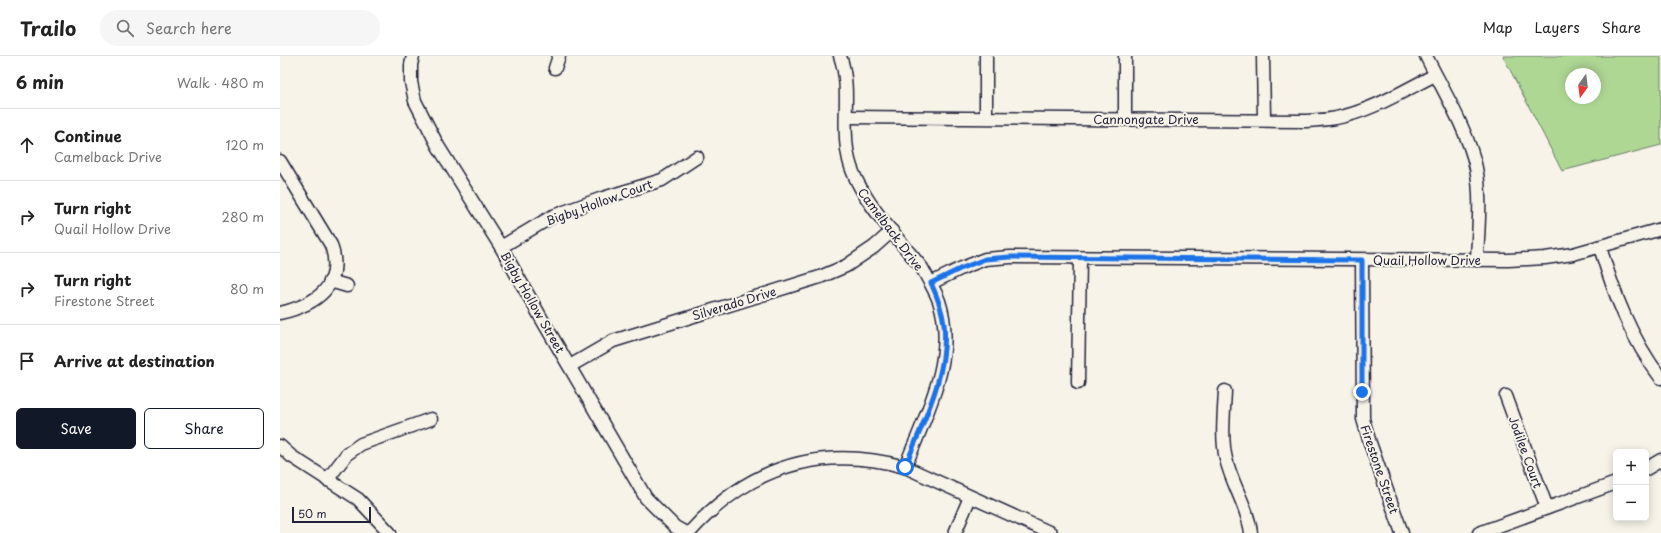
<!DOCTYPE html>
<html lang="en">
<head>
<meta charset="utf-8">
<style>
	:root { --surface:#fff; --page:#f6f6f6; --text:#222; --muted:#767676; --line:#e0e0e0; --accent:#111827 }
	body { margin:0; font-family:"Playpen Sans",sans-serif; background:var(--page); color:var(--text) }
	.controls { position:absolute; right:12px; bottom:12px; display:grid; overflow:hidden; border-radius:6px; box-shadow:0 2px 10px #0003 }
	.controls button { width:36px; height:36px; display:grid; place-items:center; padding:0; border:0; border-bottom:1px solid var(--line); background:var(--surface); color:var(--text); font:20px sans-serif }
	.compass { position:absolute; left:1285px; top:12px; width:36px; height:36px; border-radius:50%; background:var(--surface); box-shadow:0 2px 10px #0003; rotate:194deg }
	.scale { position:absolute; left:12px; bottom:10px; width:79px; box-sizing:border-box; padding-left:4px; border:2px solid #22223b; border-top:0; font-size:11px; line-height:14px; white-space:nowrap; color:#22223b; -webkit-text-stroke:3px #f7f3e8; paint-order:stroke }
	.stop { position:absolute; width:12px; height:12px; margin:-9px; border:3px solid #1a73e8; border-radius:50%; background:#fff }
	.stop.end { background:#1a73e8; border-color:#fff; box-shadow:0 1px 4px #0008 }
	.list { margin:0; padding:0; list-style:none }
	h2 { display:flex; justify-content:space-between; align-items:center; height:52px; margin:0; padding:0 16px; font-size:17px }
	h2 small { font-size:13px; font-weight:400; color:var(--muted) }
	.list li { display:grid; grid-template-columns:26px 1fr auto; gap:12px; align-items:center; box-sizing:border-box; height:72px; padding:0 16px; border-top:1px solid var(--line) }
	.list b { display:block; font-size:15px; white-space:nowrap }
	.list p { margin:0; font-size:13px; white-space:nowrap; color:var(--muted) }
	.list em { font-size:13px; font-style:normal; color:var(--muted) }
	.actions { display:flex; gap:8px; padding:12px 16px }
	.actions a { flex:1; padding:9px 0; border:1px solid var(--accent); border-radius:6px; text-align:center; font-size:14px; color:var(--accent) }
	.actions .main { background:var(--accent); color:#fff }
	.icon { flex:none; width:22px; height:22px; fill:none; stroke:currentColor; stroke-width:2; stroke-linecap:round; stroke-linejoin:round }
	.map { position:relative; flex:none; width:1381px; height:477px; overflow:hidden }
	header { display:flex; align-items:center; gap:24px; box-sizing:border-box; height:56px; padding:0 20px; background:var(--surface); border-bottom:1px solid var(--line) }
	header strong { font-size:19px }
	nav { display:flex; gap:22px; margin-inline-start:auto; font-size:14px }
	.search { width:280px; height:36px; background:var(--page); display:flex; align-items:center; gap:10px; box-sizing:border-box; padding:0 14px; border-radius:22px; color:var(--muted); font-size:15px }
	main { display:flex }
	aside { flex:1; background:var(--surface) }
	.map>svg:first-child { display:block }
</style>
</head>
<body>
<header>
<strong>Trailo</strong>
<div class="search"><svg class="icon" aria-label="search" viewBox="0 0 24 24"><circle cx="10" cy="10" r="6"/><path d="M15 15l6 6"/></svg>Search here</div>
<nav><a>Map</a><a>Layers</a><a>Share</a></nav>
</header>
<main>
<aside>
<h2>6 min<small>Walk · 480 m</small></h2>
<ul class="list">
<li><svg class="icon" aria-label="ahead" viewBox="0 0 24 24"><path d="M12 20V5M6 11l6-6 6 6"/></svg><div><b>Continue</b><p>Camelback Drive</p></div><em>120 m</em></li>
<li><svg class="icon" aria-label="right" viewBox="0 0 24 24"><path d="M7 20v-9h11M14 6l5 5-5 5"/></svg><div><b>Turn right</b><p>Quail Hollow Drive</p></div><em>280 m</em></li>
<li><svg class="icon" aria-label="right" viewBox="0 0 24 24"><path d="M7 20v-9h11M14 6l5 5-5 5"/></svg><div><b>Turn right</b><p>Firestone Street</p></div><em>80 m</em></li>
<li><svg class="icon" aria-label="arrive" viewBox="0 0 24 24"><path d="M6 21V4h12l-3 4 3 4H6"/></svg><div><b>Arrive at destination</b></div></li>
</ul>
<div class="actions"><a class="main">Save</a><a>Share</a></div>
</aside>
<div class="map">
<svg width="1381" height="477" viewBox="0 0 1381 477">
	<rect width="100%" height="100%" fill="#f7f3e8"/>
	<filter id="ink" filterUnits="userSpaceOnUse"><feTurbulence type="fractalNoise" baseFrequency=".025" numOctaves="2"/><feDisplacementMap in="SourceGraphic" scale="8" xChannelSelector="R" yChannelSelector="G"/><feConvolveMatrix kernelMatrix="1 2 1 2 8 2 1 2 1" color-interpolation-filters="sRGB"/></filter>
	<g filter="url(#ink)">
		<!-- green -->
		<path fill="#afd794" stroke="#687c68" fill-rule="evenodd" d="M 1223,0 L 1381,0 L 1381,89 L 1282,115 ZM 1291,18 L 1315,18 L 1315,42 L 1291,42 Z"/>
		<g fill="none" stroke-linecap="round" stroke-linejoin="round">
			<defs>
				<g id="minor">
					<polyline points="133,0 131,9 131,26 135,45 158,90 221,191 264,267 366,442 395,471 406,477"/>
					<path d="M 560,0 C 572,34 561,66 568,99 C 574,137 618,182 642,212 C 648,223 655,234 659,245 C 678,301 645,360 625,411"/>
					<polyline points="706,0 706,61"/>
					<polyline points="983,0 984,64"/>
					<path d="M 1146,0 C 1162,32 1189,77 1196,112 C 1202,141 1198,174 1197,204"/>
					<polyline points="275,12 279,0"/>
					<path d="M 567,61 L 1026,65 C 1036,64 1047,64 1056,62 C 1092,55 1123,35 1155,19"/>
					<polyline points="845,63 845,0"/>
					<path d="M 0,105 L 51,189 C 65,230 35,249 0,257"/>
					<polyline points="221,191 273,160 320,143 382,124 417,101"/>
					<path d="M 1320,191 C 1334,238 1351,283 1381,322"/>
					<polyline points="1082,204 1083,363 1090,387 1122,477"/>
					<polyline points="50,225 67,230"/>
					<polyline points="651,227 682,212 705,203 730,201 1228,204 1265,202 1293,198 1381,173"/>
					<polyline points="290,310 333,285 540,221 566,210 594,191 612,175"/>
					<polyline points="798,327 800,202"/>
					<path d="M 945,335 C 944,357 941,382 946,403 C 952,429 968,451 971,477"/>
					<polyline points="1226,340 1267,452"/>
					<polyline points="0,390 11,400 78,443 110,477"/>
					<polyline points="1366,413 1381,404"/>
					<polyline points="47,424 67,398 81,388 151,363"/>
					<path d="M 409,477 C 468,411 540,388 625,411 L 771,477"/>
					<polyline points="675,477 690,441"/>
					<polyline points="1199,477 1336,427"/>
				</g>
			</defs>
			<!-- minor casing -->
			<use href="#minor" stroke="#22223b" stroke-width="15"/>
			<!-- minor -->
			<use href="#minor" stroke="#f7f3e8" stroke-width="12"/>
		</g>
	</g>
	<g fill="none" stroke-linecap="round" stroke-linejoin="round" filter="url(#ink)">
		<!-- route -->
		<path stroke="#1a73e8" stroke-width="5" d="M 625,411 C 643,366 669,317 664,268 C 662,253 657,240 651,227 L 682,212 L 705,203 L 730,201 L 1082,204 L 1082,336"/>
	</g>
	<g text-anchor="middle" dominant-baseline="central" stroke-width="4" stroke-linejoin="round" paint-order="stroke">
		<!-- street labels -->
		<g font-size="12" fill="#22223b" stroke="#f7f3e8">
			<text x="866" y="63">Cannongate Drive</text>
			<text transform="translate(319 146) rotate(-20)">Bigby Hollow Court</text>
			<text transform="translate(611 173) rotate(53)">Camelback Drive</text>
			<text x="1147" y="204">Quail Hollow Drive</text>
			<text transform="translate(253 246) rotate(60)">Bigby Hollow Street</text>
			<text transform="translate(454 247) rotate(-17)">Silverado Drive</text>
			<text transform="translate(1246 396) rotate(70)">Jodilee Court</text>
			<text transform="translate(1100 413) rotate(71)">Firestone Street</text>
		</g>
	</g>
</svg>
<div class="controls">
<button>+</button>
<button>−</button>
</div>
<svg class="compass" viewBox="-18 -18 36 36"><path d="M0-13l5 13h-10z" fill="#e53935"/><path d="M0 13l5-13h-10z" fill="#767676"/></svg>
<div class="scale">50 m</div>
<div class="stop" style="left:625px;top:411px"></div>
<div class="stop end" style="left:1082px;top:336px"></div>
</div>
</main>
</body>
</html>
